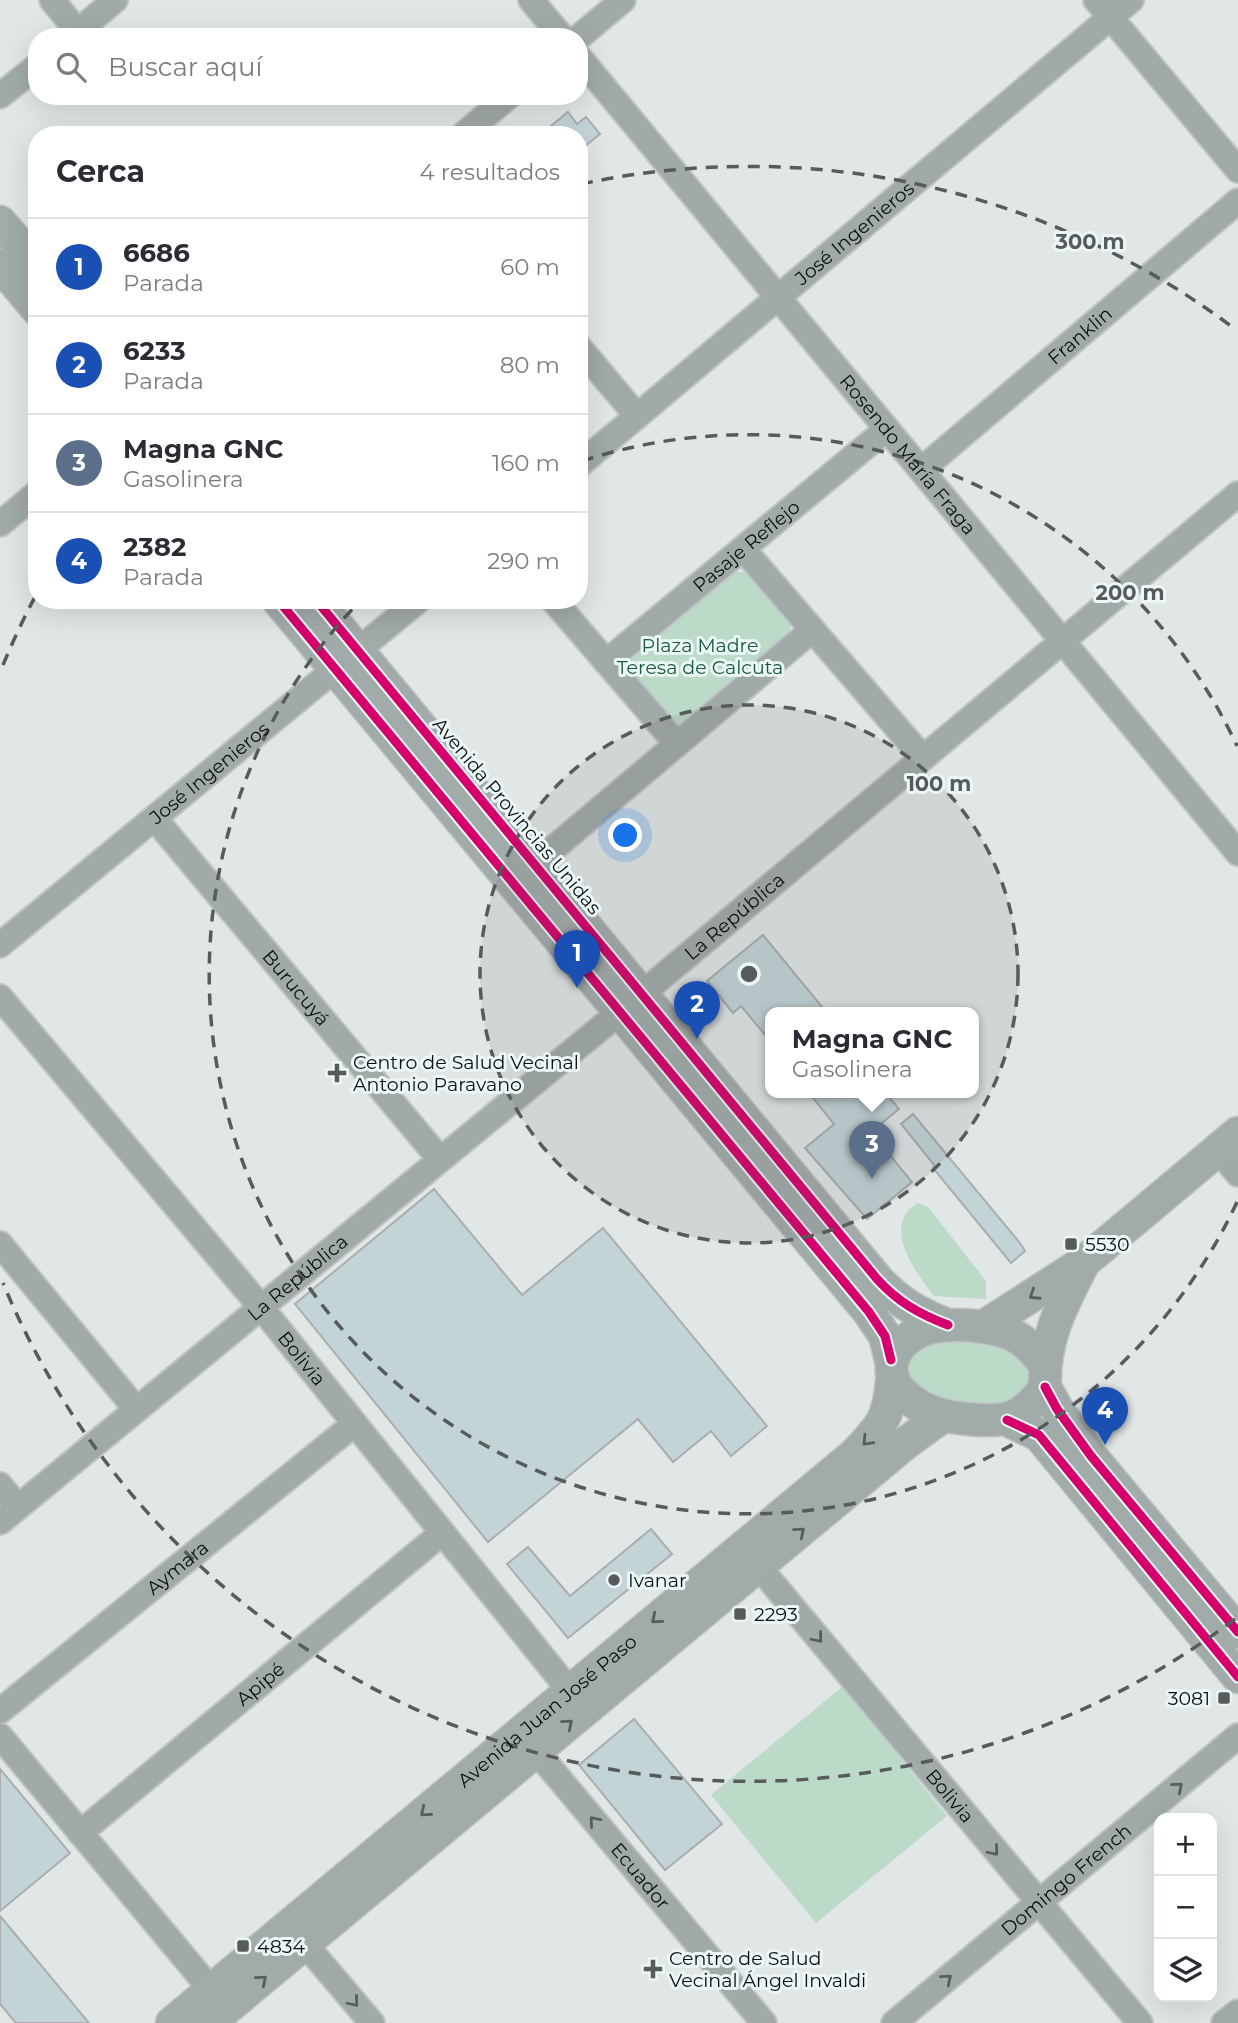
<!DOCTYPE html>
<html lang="es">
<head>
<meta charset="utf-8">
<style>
	:root { --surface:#fff; --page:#f7f7f7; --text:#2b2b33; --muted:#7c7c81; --line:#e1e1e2; --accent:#575b5b }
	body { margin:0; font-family:Montserrat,sans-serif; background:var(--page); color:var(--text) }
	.controls { position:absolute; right:21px; bottom:21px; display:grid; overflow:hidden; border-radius:14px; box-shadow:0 7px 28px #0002 }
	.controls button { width:63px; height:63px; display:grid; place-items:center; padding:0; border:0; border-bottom:2px solid var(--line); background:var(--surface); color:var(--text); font:35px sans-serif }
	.you { position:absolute; left:626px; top:836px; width:24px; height:24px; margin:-18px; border:5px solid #fff; border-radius:50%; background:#1a73e8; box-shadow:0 0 0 10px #1a73e833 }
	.badge { display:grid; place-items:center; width:46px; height:46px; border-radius:50%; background:var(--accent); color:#fff; font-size:23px; font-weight:700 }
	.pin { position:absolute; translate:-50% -58px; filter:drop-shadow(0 2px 4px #0008) }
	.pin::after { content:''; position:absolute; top:37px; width:24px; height:21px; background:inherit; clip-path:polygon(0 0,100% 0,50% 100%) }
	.popup { position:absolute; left:765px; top:1007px; width:214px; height:91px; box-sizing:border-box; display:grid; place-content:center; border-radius:14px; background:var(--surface); filter:drop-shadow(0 2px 5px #0005); font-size:23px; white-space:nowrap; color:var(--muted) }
	.popup b { font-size:26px; color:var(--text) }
	.popup::after { content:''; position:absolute; left:50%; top:100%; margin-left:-14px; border:14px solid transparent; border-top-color:var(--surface) }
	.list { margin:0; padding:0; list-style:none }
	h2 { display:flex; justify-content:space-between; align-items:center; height:91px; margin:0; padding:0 28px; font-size:30px }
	h2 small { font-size:23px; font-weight:400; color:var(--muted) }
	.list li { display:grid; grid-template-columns:46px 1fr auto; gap:21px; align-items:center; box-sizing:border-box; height:98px; padding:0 28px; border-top:2px solid var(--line) }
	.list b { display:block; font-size:26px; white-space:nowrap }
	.list p { margin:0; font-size:23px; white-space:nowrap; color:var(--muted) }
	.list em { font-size:23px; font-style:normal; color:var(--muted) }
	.icon { flex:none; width:38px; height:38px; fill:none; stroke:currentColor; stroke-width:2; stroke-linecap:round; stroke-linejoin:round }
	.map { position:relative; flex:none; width:1238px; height:2023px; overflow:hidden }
	.search { position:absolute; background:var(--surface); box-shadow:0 7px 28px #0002; left:28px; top:28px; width:560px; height:77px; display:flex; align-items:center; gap:18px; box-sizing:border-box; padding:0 24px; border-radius:28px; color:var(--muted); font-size:26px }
	.panel { position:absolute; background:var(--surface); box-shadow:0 7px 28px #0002; left:28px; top:126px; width:560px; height:483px; border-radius:28px }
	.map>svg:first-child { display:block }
</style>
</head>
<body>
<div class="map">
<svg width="1238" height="2023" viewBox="0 0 1238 2023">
	<rect width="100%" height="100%" fill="#e1e6e6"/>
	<!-- green -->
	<g fill="#bbdac8">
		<polygon points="734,572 747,572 791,621 790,634 682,725 673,724 628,670 628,661"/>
		<path d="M 918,1203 L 928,1207 L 986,1281 L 986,1299 L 934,1296 C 915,1271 880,1225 918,1203 Z"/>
		<path d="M 966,1339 L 1004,1345 L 1033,1366 L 1034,1384 L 1004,1408 C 957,1406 937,1411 903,1374 C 915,1339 933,1340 966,1339 Z"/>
		<polygon points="842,1687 947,1816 816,1923 711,1795"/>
	</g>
	<!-- building -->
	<g fill="#c3d4d8" stroke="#aaaeaf" stroke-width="2">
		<polygon points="568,112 577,124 586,117 600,134 579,151 579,135 540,135"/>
		<polygon points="763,935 827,1013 771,1013 771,1042 741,1006 733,1013 707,981"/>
		<polygon points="809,1093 886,1093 899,1109 871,1132 912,1182 867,1219 805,1148 834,1124"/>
		<polygon points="913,1114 1020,1243 1025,1251 1011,1263 933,1168 935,1166 901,1124"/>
		<polygon points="434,1189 522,1295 603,1228 767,1426 731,1456 711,1431 673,1462 638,1419 488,1542 295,1304"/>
		<polygon points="651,1529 672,1554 568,1638 507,1564 528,1547 570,1596"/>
		<polygon points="634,1719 722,1824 665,1870 579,1765"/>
		<polygon points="0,1769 70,1853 0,1911"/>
		<polygon points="0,1916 15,1934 89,2023 16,2023 0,2004"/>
	</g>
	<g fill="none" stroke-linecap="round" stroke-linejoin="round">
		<defs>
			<g id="minor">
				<polyline points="52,0 78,32"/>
				<polyline points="531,0 562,37"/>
				<polyline points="1096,0 1238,170"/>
				<polyline points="71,37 115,0"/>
				<polyline points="579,37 623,0"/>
				<path id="s1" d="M 579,57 L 1238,853"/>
				<polyline points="0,96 37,66"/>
				<polyline points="463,135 509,96"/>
				<polyline points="579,347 637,416"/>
				<path id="s2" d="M 579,465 L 1131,0"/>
				<path id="s3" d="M 921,470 L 1238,201"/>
				<polyline points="0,524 37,493"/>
				<polyline points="743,549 923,758"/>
				<polyline points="553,600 677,744"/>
				<path id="s4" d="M 606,662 L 887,429"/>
				<path id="s5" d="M 155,819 L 439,1158"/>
				<polyline points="535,864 812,630"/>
				<path id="s6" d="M 0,945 L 419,600"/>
				<path id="s7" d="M 0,997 L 260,1306 L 570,1691"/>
				<polyline points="1218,1150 1238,1174"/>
				<polyline points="0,1244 136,1409"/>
				<polyline points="0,1485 18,1507"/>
				<path id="s8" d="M 0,1522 L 620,1012 L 1238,494"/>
				<path id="s9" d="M 759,1567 L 1140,2023"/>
				<path id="s10" d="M 0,1711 L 353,1425"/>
				<polyline points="0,1736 223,2004"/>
				<path id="s11" d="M 537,1736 L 536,1751 L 764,2023"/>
				<path id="s12" d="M 80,1833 L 442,1533"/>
				<polyline points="294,1931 372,2023"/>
				<path id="s13" d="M 894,2023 L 1238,1736"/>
				<polyline points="1224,2023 1238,2012"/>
			</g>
			<g id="major">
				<polyline points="0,222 37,265"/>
				<polyline points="0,265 37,309"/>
				<polyline points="278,600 869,1312 885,1336 891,1360"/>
				<path d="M 316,600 L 877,1279 C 898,1302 919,1314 948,1325"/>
				<polyline points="983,1327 1084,1262 1238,1133"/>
				<path d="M 1044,1363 C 1034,1351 1023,1338 1008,1333 C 985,1325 957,1323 934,1327 C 900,1333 875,1369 905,1395 C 923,1412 944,1417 968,1419 C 1006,1423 1023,1419 1045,1387 C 1043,1339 1063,1303 1084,1262"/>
				<polyline points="1045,1387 1057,1409 1091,1456 1238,1632"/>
				<polyline points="1007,1420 1039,1435 1238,1677"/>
				<path id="s14" d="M 172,2023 L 854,1455 C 881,1427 889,1419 892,1380"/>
				<polyline points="209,2023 907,1442 943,1416"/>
			</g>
		</defs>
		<!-- minor casing -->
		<use href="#minor" stroke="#c0c3c3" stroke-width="28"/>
		<!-- major casing -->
		<use href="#major" stroke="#c0c3c3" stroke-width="35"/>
		<!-- minor -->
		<use href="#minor" stroke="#a0aaa8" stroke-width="24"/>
		<!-- major -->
		<use href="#major" stroke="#a1abaa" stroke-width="32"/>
		<defs>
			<g id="cycleway">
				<polyline points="278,600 869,1312 885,1336 891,1360"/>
				<path d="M 316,600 L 877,1279 C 898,1302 919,1314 948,1325"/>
				<polyline points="1045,1387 1057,1409 1091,1456 1238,1632"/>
				<polyline points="1007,1420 1039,1435 1238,1677"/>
			</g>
		</defs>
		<!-- cycleway casing -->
		<use href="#cycleway" stroke="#ebf7f6" stroke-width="13"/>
		<!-- cycleway -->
		<use href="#cycleway" stroke="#d6006c" stroke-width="9"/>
	</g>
	<!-- one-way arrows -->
	<defs><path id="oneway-chevron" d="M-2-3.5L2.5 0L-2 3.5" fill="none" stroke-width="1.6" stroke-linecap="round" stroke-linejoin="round" transform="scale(1.75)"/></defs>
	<g stroke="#565e5d">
		<use href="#oneway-chevron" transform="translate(1034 1295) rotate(147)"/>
		<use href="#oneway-chevron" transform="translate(867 1441) rotate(134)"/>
		<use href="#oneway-chevron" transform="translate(800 1532) rotate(-40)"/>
		<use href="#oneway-chevron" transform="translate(656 1619) rotate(140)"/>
		<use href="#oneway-chevron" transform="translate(568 1724) rotate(-40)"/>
		<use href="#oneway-chevron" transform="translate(425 1812) rotate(140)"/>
		<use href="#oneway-chevron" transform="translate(262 1980) rotate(-40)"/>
	</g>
	<g stroke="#565d5c">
		<use href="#oneway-chevron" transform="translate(818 1638) rotate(50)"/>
		<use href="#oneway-chevron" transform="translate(1178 1787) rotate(-40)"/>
		<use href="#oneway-chevron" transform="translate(594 1821) rotate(-130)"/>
		<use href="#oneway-chevron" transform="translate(994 1851) rotate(50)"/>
		<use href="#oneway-chevron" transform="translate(947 1979) rotate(-40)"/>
		<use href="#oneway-chevron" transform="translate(354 2002) rotate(50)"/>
	</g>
	<!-- distance rings -->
	<circle cx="749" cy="974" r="269" fill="#575b5b" fill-opacity=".12"/>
	<g fill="none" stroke="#575b5b" stroke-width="3.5" stroke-dasharray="12 9">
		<circle cx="749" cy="974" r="269"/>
		<path d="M1237 1202A539 539 0 1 1 358 603M582 461A539 539 0 0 1 1237 746"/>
		<path d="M1235 1619A808 808 0 0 1 3 1283M3 665A808 808 0 0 1 36 595M581 184A808 808 0 0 1 1235 329"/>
	</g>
	<!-- markers -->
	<g fill="#575b5b" stroke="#ebf7f6" stroke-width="2.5">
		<path d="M333.5 1062.5h7v7h7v7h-7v7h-7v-7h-7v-7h7z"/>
		<rect x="1064" y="1237" width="14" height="14" rx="3.5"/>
		<circle cx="614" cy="1580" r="7"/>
		<rect x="733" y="1607" width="14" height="14" rx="3.5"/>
		<rect x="1217" y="1691" width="14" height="14" rx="3.5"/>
		<rect x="236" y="1939" width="14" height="14" rx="3.5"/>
		<path d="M649.5 1958.5h7v7h7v7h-7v7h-7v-7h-7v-7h7z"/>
	</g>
	<g text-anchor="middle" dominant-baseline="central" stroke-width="6" stroke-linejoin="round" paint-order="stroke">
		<!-- street labels -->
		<g font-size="19" fill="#0c1010" stroke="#ebf7f6">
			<text stroke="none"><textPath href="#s2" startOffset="360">José Ingenieros</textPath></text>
			<text stroke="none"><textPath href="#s3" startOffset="208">Franklin</textPath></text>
			<text stroke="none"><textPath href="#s1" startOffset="516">Rosendo María Fraga</textPath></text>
			<text stroke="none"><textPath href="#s4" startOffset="182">Pasaje Reflejo</textPath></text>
			<text stroke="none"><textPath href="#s6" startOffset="271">José Ingenieros</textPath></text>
			<text transform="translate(517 816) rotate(50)">Avenida Provincias Unidas</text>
			<text stroke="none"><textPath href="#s8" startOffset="952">La República</textPath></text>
			<text stroke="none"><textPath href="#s5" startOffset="220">Burucuyá</textPath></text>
			<text stroke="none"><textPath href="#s8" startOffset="385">La República</textPath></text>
			<text stroke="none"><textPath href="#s7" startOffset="471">Bolivia</textPath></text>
			<text stroke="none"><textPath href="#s10" startOffset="228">Aymara</textPath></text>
			<text stroke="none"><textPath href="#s12" startOffset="234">Apipé</textPath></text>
			<text stroke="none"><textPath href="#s14" startOffset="488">Avenida Juan José Paso</textPath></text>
			<text stroke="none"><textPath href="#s9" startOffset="298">Bolivia</textPath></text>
			<text stroke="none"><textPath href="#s11" startOffset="178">Ecuador</textPath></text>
			<text stroke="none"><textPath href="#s13" startOffset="224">Domingo French</textPath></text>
		</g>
		<!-- park labels -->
		<g font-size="19" fill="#195a38" stroke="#ebf7f6">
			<text x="700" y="645">Plaza Madre<tspan x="700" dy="22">Teresa de Calcuta</tspan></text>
		</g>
		<!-- poi labels -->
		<g font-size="19" fill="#0c1010" stroke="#ebf7f6" text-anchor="start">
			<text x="353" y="1062">Centro de Salud Vecinal<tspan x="353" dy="22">Antonio Paravano</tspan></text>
			<text x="1085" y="1244">5530</text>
			<text x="628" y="1580">Ivanar</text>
			<text x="754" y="1614">2293</text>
			<text x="1210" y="1698" text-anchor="end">3081</text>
			<text x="257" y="1946">4834</text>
			<text x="669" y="1958">Centro de Salud<tspan x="669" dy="22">Vecinal Ángel Invaldi</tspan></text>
		</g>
	</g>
	<circle cx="749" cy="974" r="10" fill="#575b5b" stroke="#ebf7f6" stroke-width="3.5"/>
	<g font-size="21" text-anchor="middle" font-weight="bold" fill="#575b5b" stroke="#ebf7f6" stroke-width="6" stroke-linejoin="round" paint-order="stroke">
		<text x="1090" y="249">300 m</text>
		<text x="1130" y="600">200 m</text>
		<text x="939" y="791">100 m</text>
	</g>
</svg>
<div class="controls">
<button>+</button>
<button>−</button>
<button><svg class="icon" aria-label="layers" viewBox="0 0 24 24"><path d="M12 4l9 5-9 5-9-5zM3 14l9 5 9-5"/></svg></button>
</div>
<div class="you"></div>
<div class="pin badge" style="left:577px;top:988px;background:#1a4fb4">1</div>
<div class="pin badge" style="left:697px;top:1039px;background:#1a4fb4">2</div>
<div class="pin badge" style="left:872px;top:1179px;background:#5c6f8a">3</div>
<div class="popup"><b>Magna GNC</b>Gasolinera</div>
<div class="pin badge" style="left:1105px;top:1445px;background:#1a4fb4">4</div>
<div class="search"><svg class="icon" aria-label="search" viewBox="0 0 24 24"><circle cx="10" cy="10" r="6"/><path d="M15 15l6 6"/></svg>Buscar aquí</div>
<section class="panel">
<h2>Cerca<small>4 resultados</small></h2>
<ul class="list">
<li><span class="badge" style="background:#1a4fb4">1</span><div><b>6686</b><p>Parada</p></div><em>60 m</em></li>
<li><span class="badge" style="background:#1a4fb4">2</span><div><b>6233</b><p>Parada</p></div><em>80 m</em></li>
<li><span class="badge" style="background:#5c6f8a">3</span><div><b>Magna GNC</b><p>Gasolinera</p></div><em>160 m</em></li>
<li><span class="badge" style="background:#1a4fb4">4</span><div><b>2382</b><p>Parada</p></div><em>290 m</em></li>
</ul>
</section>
</div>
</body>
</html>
